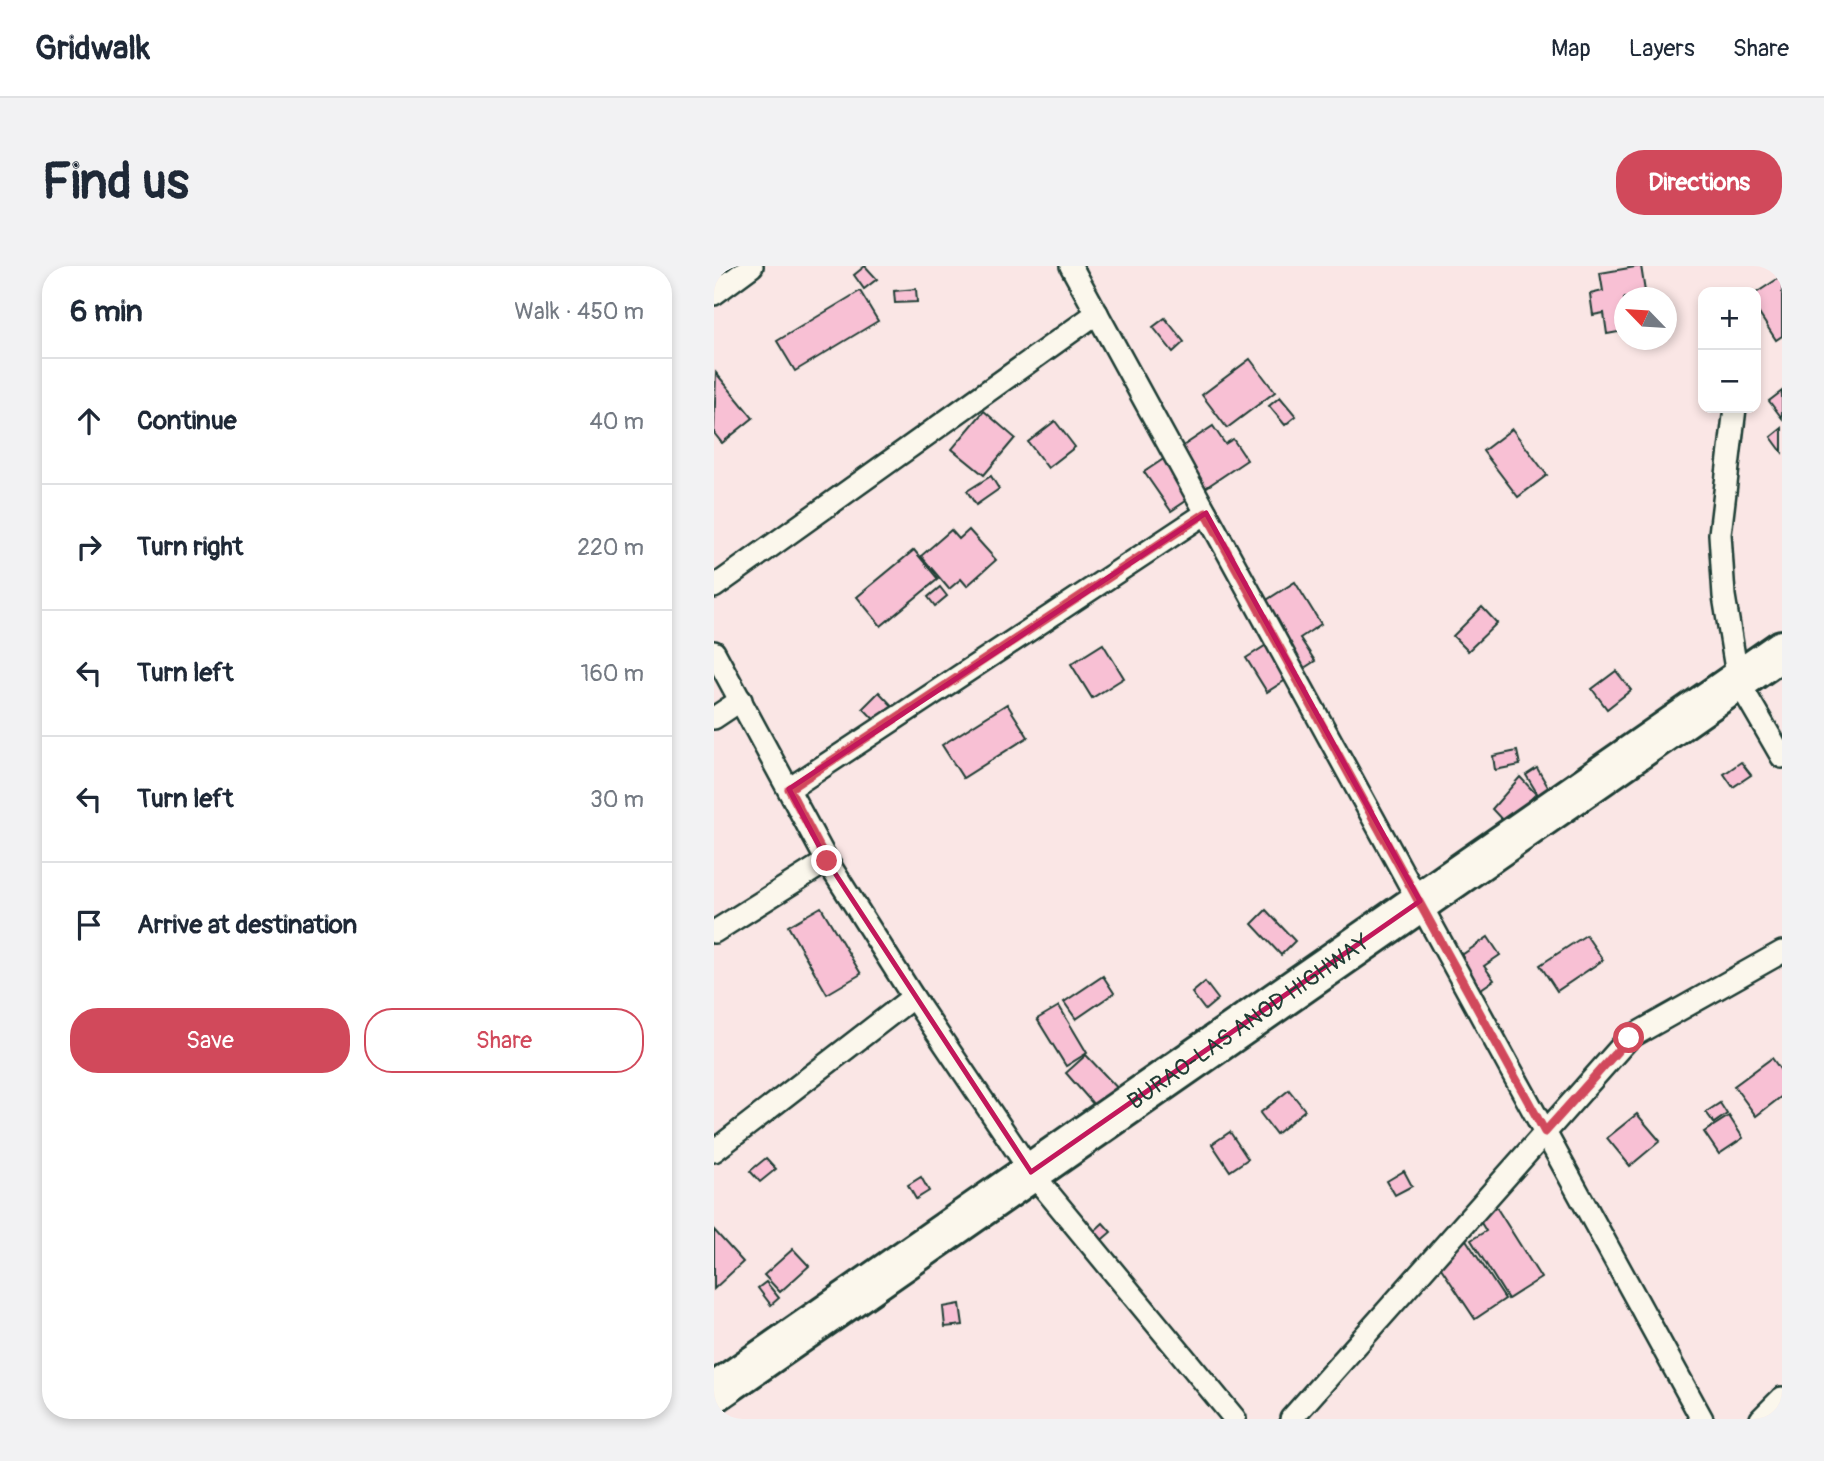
<!DOCTYPE html>
<html lang="en">
<head>
<meta charset="utf-8">
<style>
	:root { --surface:#fff; --page:#f2f2f3; --text:#1f2937; --muted:#747a83; --line:#e0e1e3; --accent:#d1495b }
	body { margin:0; font-family:Pangolin,sans-serif; background:var(--page); color:var(--text) }
	.controls { position:absolute; right:21px; top:21px; display:grid; overflow:hidden; border-radius:14px; box-shadow:0 4px 10px #0003 }
	.controls button { width:63px; height:63px; display:grid; place-items:center; padding:0; border:0; border-bottom:2px solid var(--line); background:var(--surface); color:var(--text); font:35px sans-serif }
	.compass { position:absolute; left:900px; top:21px; width:63px; height:63px; border-radius:50%; background:var(--surface); box-shadow:0 4px 10px #0003; rotate:295deg }
	.stop { position:absolute; width:21px; height:21px; margin:-16px; border:5px solid #d1495b; border-radius:50%; background:#fff }
	.stop.end { background:#d1495b; border-color:#fff; box-shadow:0 2px 7px #0008 }
	.list { margin:0; padding:0; list-style:none }
	h2 { display:flex; justify-content:space-between; align-items:center; height:91px; margin:0; padding:0 28px; font-size:30px }
	h2 small { font-size:23px; font-weight:400; color:var(--muted) }
	.list li { display:grid; grid-template-columns:46px 1fr auto; gap:21px; align-items:center; box-sizing:border-box; height:126px; padding:0 28px; border-top:2px solid var(--line) }
	.list b { display:block; font-size:26px; white-space:nowrap }
	.list em { font-size:23px; font-style:normal; color:var(--muted) }
	.actions { display:flex; gap:14px; padding:21px 28px }
	.actions a { flex:1; padding:16px 0; border:2px solid var(--accent); border-radius:28px; text-align:center; font-size:24px; color:var(--accent) }
	.actions .main { background:var(--accent); color:#fff }
	.icon { flex:none; width:38px; height:38px; fill:none; stroke:currentColor; stroke-width:2; stroke-linecap:round; stroke-linejoin:round }
	.map { position:relative; flex:none; width:1068px; height:1153px; overflow:hidden; border-radius:28px }
	header { display:flex; align-items:center; gap:42px; box-sizing:border-box; height:98px; padding:0 35px; background:var(--surface); border-bottom:2px solid var(--line) }
	header strong { font-size:33px }
	nav { display:flex; gap:38px; margin-inline-start:auto; font-size:24px }
	.intro { display:flex; align-items:center; justify-content:space-between; box-sizing:border-box; height:168px; padding:0 42px }
	h1 { margin:0; font-size:49px }
	.button { padding:18px 32px; border-radius:28px; background:var(--accent); color:#fff; font-size:24px; font-weight:700 }
	main { display:flex; gap:42px; padding:0 42px }
	aside { flex:1; background:var(--surface); border-radius:28px; box-shadow:0 4px 10px #0003 }
	.map>svg:first-child { display:block }
</style>
</head>
<body>
<header>
<strong>Gridwalk</strong>
<nav><a>Map</a><a>Layers</a><a>Share</a></nav>
</header>
<div class="intro"><h1>Find us</h1><a class="button">Directions</a></div>
<main>
<aside>
<h2>6 min<small>Walk · 450 m</small></h2>
<ul class="list">
<li><svg class="icon" aria-label="ahead" viewBox="0 0 24 24"><path d="M12 20V5M6 11l6-6 6 6"/></svg><div><b>Continue</b></div><em>40 m</em></li>
<li><svg class="icon" aria-label="right" viewBox="0 0 24 24"><path d="M7 20v-9h11M14 6l5 5-5 5"/></svg><div><b>Turn right</b></div><em>220 m</em></li>
<li><svg class="icon" aria-label="left" viewBox="0 0 24 24"><path d="M17 20v-9H6M10 6l-5 5 5 5"/></svg><div><b>Turn left</b></div><em>160 m</em></li>
<li><svg class="icon" aria-label="left" viewBox="0 0 24 24"><path d="M17 20v-9H6M10 6l-5 5 5 5"/></svg><div><b>Turn left</b></div><em>30 m</em></li>
<li><svg class="icon" aria-label="arrive" viewBox="0 0 24 24"><path d="M6 21V4h12l-3 4 3 4H6"/></svg><div><b>Arrive at destination</b></div></li>
</ul>
<div class="actions"><a class="main">Save</a><a>Share</a></div>
</aside>
<div class="map">
<svg width="1068" height="1153" viewBox="0 0 1068 1153">
	<rect width="100%" height="100%" fill="#fae6e5"/>
	<filter id="ink" filterUnits="userSpaceOnUse"><feTurbulence type="fractalNoise" baseFrequency=".0143" numOctaves="2"/><feDisplacementMap in="SourceGraphic" scale="14" xChannelSelector="R" yChannelSelector="G"/><feConvolveMatrix kernelMatrix="1 2 1 2 8 2 1 2 1" color-interpolation-filters="sRGB"/></filter>
	<g filter="url(#ink)">
		<!-- building -->
		<g fill="#f8c0d4" stroke="#1f3d34" stroke-width="2">
			<polygon points="151,0 163,13 150,23 140,9"/>
			<polygon points="927,0 932,32 910,32 910,65 893,68 890,47 879,49 876,28 889,25 886,7"/>
			<polygon points="1068,10 1068,70 1062,74 1042,43 1042,27"/>
			<polygon points="202,23 203,36 181,37 180,25"/>
			<polygon points="146,25 164,55 81,105 63,75"/>
			<polygon points="451,52 470,76 459,86 439,61"/>
			<polygon points="536,93 561,126 513,162 488,129"/>
			<polygon points="2,107 39,152 8,177 0,167"/>
			<polygon points="1068,125 1068,152 1055,135"/>
			<polygon points="566,131 582,150 571,159 555,140"/>
			<polygon points="270,145 301,172 270,209 238,183"/>
			<polygon points="341,155 361,181 334,202 314,176"/>
			<polygon points="499,160 511,178 519,173 533,194 457,245 430,206"/>
			<polygon points="1068,162 1068,186 1057,171"/>
			<polygon points="798,163 833,209 804,231 769,185"/>
			<polygon points="277,210 285,223 262,239 253,225"/>
			<polygon points="237,264 245,273 255,264 282,294 253,320 247,313 235,323 207,290"/>
			<polygon points="200,284 224,313 167,360 143,331"/>
			<polygon points="581,316 607,358 586,372 601,395 553,426 532,392 568,369 548,337"/>
			<polygon points="226,321 233,330 221,340 214,331"/>
			<polygon points="768,341 783,357 754,385 739,370"/>
			<polygon points="389,378 410,412 378,432 357,398"/>
			<polygon points="902,405 917,424 893,443 878,423"/>
			<polygon points="165,426 186,448 170,464 149,442"/>
			<polygon points="293,438 314,471 249,512 228,479"/>
			<polygon points="803,485 806,499 781,504 779,490"/>
			<polygon points="1027,496 1037,509 1019,521 1010,508"/>
			<polygon points="823,502 837,526 826,532 812,509"/>
			<polygon points="806,511 822,528 792,558 778,543"/>
			<polygon points="107,641 147,708 113,728 74,660"/>
			<polygon points="552,644 581,675 567,689 538,658"/>
			<polygon points="872,669 889,694 843,725 826,699"/>
			<polygon points="774,671 786,689 770,700 780,714 751,734 745,691"/>
			<polygon points="389,710 400,727 362,753 350,736"/>
			<polygon points="491,716 504,733 491,744 478,727"/>
			<polygon points="345,740 373,787 352,800 323,753"/>
			<polygon points="372,789 410,829 388,848 352,807"/>
			<polygon points="1058,792 1068,806 1068,830 1042,850 1020,820"/>
			<polygon points="575,824 591,844 562,868 546,847"/>
			<polygon points="1006,837 1013,848 1000,857 992,846"/>
			<polygon points="923,848 946,875 916,900 893,872"/>
			<polygon points="1015,850 1029,872 1005,888 990,866"/>
			<polygon points="516,866 534,893 516,905 498,878"/>
			<polygon points="52,892 62,903 46,916 36,905"/>
			<polygon points="690,905 698,920 681,929 673,915"/>
			<polygon points="207,911 215,925 202,933 194,919"/>
			<polygon points="779,936 827,1012 794,1033 757,974 772,965 761,947"/>
			<polygon points="389,957 397,966 383,978 376,969"/>
			<polygon points="745,963 791,1033 761,1053 715,984"/>
			<polygon points="0,964 29,996 0,1023"/>
			<polygon points="79,983 95,1000 66,1026 50,1009"/>
			<polygon points="52,1016 65,1032 57,1039 44,1022"/>
			<polygon points="246,1038 249,1059 231,1061 229,1041"/>
		</g>
		<g fill="none" stroke-linecap="round" stroke-linejoin="round">
			<defs>
				<g id="street">
					<polyline points="357,0 988,1153"/>
					<polyline points="0,28 38,0"/>
					<polyline points="1021,142 1006,268 1010,330 1024,415 1068,491"/>
					<polyline points="0,321 383,47"/>
					<polyline points="0,386 113,595 199,731 317,906 521,1153"/>
					<polyline points="0,452 27,434"/>
					<polyline points="75,523 492,247"/>
					<polyline points="0,666 113,595"/>
					<polyline points="0,885 199,731"/>
					<polyline points="577,1153 915,772 1068,686"/>
					<polyline points="1047,1153 1068,1132"/>
				</g>
				<g id="highway">
					<path id="s1" d="M 0,1127 L 1068,384"/>
				</g>
			</defs>
			<!-- street casing -->
			<use href="#street" stroke="#1f3d34" stroke-width="26"/>
			<!-- highway casing -->
			<use href="#highway" stroke="#1f3d34" stroke-width="44"/>
			<!-- street -->
			<use href="#street" stroke="#fbf7ec" stroke-width="21"/>
			<!-- highway -->
			<use href="#highway" stroke="#fbf7ec" stroke-width="38"/>
		</g>
	</g>
	<g fill="none" stroke-linecap="round" stroke-linejoin="round" filter="url(#ink)">
		<!-- route -->
		<polyline stroke="#d1495b" stroke-width="9" points="113,595 75,523 492,247 831,866 915,772"/>
	</g>
	<!-- marked area -->
	<path fill="none" stroke="#c2185b" stroke-width="5" stroke-linejoin="round" d="M 492,247 L 706,635 L 317,906 L 113,595 L 75,523 Z"/>
	<g text-anchor="middle" dominant-baseline="central" stroke-width="5" stroke-linejoin="round" paint-order="stroke">
		<!-- street labels -->
		<g font-size="23" fill="#1f3d34" stroke="#fbf7ec">
			<text stroke="none"><textPath href="#s1" startOffset="651">BURAO-LAS ANOD HIGHWAY</textPath></text>
		</g>
	</g>
</svg>
<div class="controls">
<button>+</button>
<button>−</button>
</div>
<svg class="compass" viewBox="-18 -18 36 36"><path d="M0-13l5 13h-10z" fill="#e53935"/><path d="M0 13l5-13h-10z" fill="#747a83"/></svg>
<div class="stop" style="left:915px;top:772px"></div>
<div class="stop end" style="left:113px;top:595px"></div>
</div>
</main>
</body>
</html>
